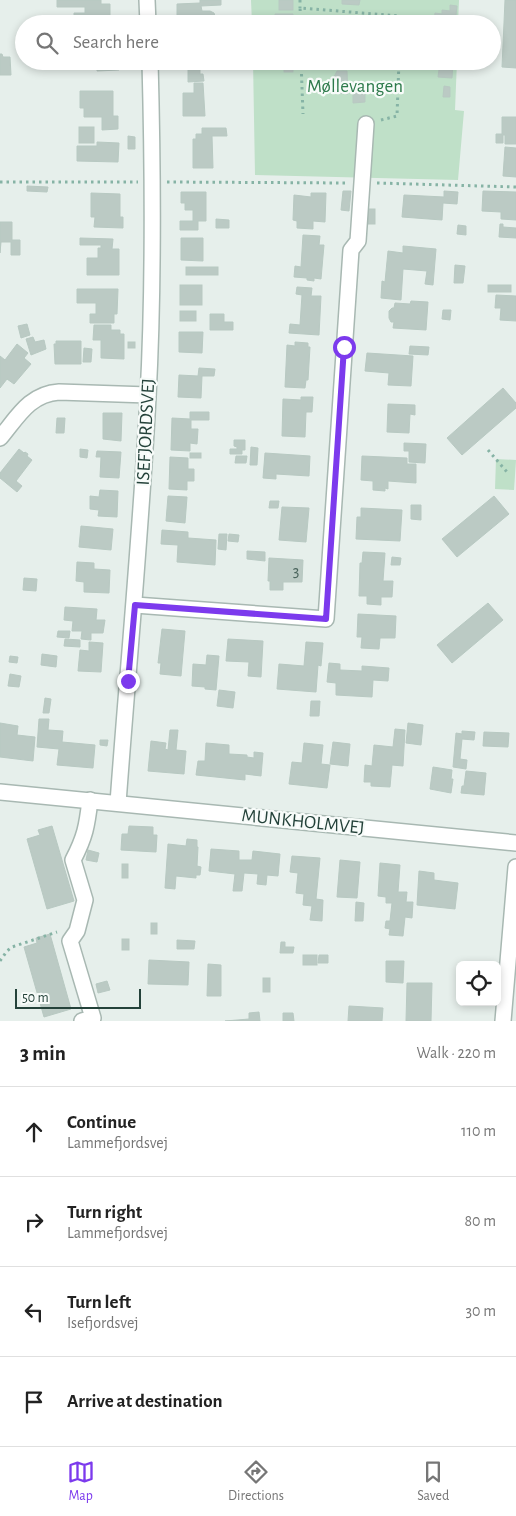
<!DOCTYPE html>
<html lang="en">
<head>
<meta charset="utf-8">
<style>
	:root { --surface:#fff; --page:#f2f2f2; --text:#222; --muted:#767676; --line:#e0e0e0; --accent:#7c3aed }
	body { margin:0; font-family:"Alegreya Sans",sans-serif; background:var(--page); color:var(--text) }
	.controls { position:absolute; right:15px; bottom:15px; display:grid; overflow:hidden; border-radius:8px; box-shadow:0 2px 8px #0003 }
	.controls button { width:45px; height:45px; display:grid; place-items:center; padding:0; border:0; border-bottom:1px solid var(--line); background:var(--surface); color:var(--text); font:25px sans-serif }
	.scale { position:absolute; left:15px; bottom:12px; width:126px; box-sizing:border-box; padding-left:5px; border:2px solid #24423a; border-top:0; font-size:14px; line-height:18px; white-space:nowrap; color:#24423a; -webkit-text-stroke:4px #f7fbf9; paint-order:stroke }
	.stop { position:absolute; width:15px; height:15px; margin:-11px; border:4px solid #7c3aed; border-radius:50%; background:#fff }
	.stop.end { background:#7c3aed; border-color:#fff; box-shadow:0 1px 5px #0008 }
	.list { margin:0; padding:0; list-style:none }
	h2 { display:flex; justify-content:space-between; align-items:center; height:65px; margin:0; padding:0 20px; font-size:21px }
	h2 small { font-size:16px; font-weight:400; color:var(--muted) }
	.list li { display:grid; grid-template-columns:32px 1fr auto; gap:15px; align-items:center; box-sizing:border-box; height:90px; padding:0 20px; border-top:1px solid var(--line) }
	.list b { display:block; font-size:19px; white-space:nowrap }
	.list p { margin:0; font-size:16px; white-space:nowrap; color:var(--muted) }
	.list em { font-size:16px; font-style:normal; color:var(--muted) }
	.icon { flex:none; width:28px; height:28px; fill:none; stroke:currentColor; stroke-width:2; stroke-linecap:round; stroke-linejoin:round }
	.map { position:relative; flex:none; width:516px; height:1021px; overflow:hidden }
	.search { position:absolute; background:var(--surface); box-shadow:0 2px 8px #0003; left:15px; right:15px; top:15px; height:55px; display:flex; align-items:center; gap:12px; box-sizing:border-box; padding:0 18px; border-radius:28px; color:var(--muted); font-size:19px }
	.sheet { height:425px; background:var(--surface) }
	nav { display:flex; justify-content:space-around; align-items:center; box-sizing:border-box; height:70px; border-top:1px solid var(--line); background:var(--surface); font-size:14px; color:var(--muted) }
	nav a { display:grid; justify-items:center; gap:2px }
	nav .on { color:var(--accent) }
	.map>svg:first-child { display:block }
</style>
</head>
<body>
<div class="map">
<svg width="516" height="1021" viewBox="0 0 516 1021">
	<rect width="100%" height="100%" fill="#e6efeb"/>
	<!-- green -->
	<g fill="#bfe0c8">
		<polygon points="251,0 459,0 458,24 252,24"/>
		<polygon points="253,61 457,61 455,110 464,111 458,180 255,175"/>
		<polygon points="496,459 516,460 514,490 495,489"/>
	</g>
	<!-- building -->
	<g fill="#bbcac4" stroke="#b8c9c2">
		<polygon points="57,0 101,0 101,4 110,4 110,24 74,24 74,13 85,13 85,7 57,7"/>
		<polygon points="200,0 221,0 221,5 201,6 202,11 210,11 214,13 216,19 214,22 207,24 177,24 177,4 200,3"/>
		<rect x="279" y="0" width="14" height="10"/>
		<polygon points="342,0 360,0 359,5 342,4"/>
		<polygon points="505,0 516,0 516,68 502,67"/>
		<polygon points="450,5 457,6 455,24 434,23 435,13 442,14 442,10 450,11"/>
		<polygon points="275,14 293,14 293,24 279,24 279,21 275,21"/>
		<polygon points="0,54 2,54 3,57 10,57 11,75 0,75"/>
		<polygon points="97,61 119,61 119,70 97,71"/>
		<polygon points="179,61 200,61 200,74 203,74 204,81 188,82 188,68 179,68"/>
		<rect x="284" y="61" width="9" height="11"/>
		<polygon points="440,62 453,63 452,78 438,77"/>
		<polygon points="337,71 347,71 348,94 337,93 337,86 334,85 334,77"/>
		<polygon points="194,83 203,83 205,116 183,116 183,93 194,93"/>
		<polygon points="444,86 450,87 450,97 443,97"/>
		<polygon points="80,91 113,91 113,116 118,116 118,129 102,130 102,117 84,117 84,108 80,108"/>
		<polygon points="365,91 365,102 353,103 353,92"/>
		<polygon points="502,117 516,117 516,144 505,144 505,135 503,135 503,143 496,143 496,134 502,134"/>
		<rect x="79" y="127" width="15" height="16"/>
		<polygon points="202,128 226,128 227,136 212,136 213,168 193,168 193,139 196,139 196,134 202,134"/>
		<polygon points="128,136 135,137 135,149 128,149"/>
		<polygon points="97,142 119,143 118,162 77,161 77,146 97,146"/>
		<polygon points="505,147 516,148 516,177 503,176"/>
		<polygon points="27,186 48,187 47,192 27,191"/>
		<polygon points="343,191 351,191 349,211 341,210"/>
		<polygon points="444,191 458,192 457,204 443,203 442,220 402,217 404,195 444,197"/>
		<polygon points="483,191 516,192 516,220 501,219 501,212 482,211"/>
		<polygon points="181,192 206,192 206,221 198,221 198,230 180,230 180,221 193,221 193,210 185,210 185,203 181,203"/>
		<polygon points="91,193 120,194 120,217 123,217 123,228 94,227 95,217 91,217"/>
		<polygon points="311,193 326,193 325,222 313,221 313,229 297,228 297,221 293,220 294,195 311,197"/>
		<rect x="367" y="209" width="8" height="15"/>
		<polygon points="216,219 229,220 229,228 216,228"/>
		<polygon points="0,222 12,222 12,240 20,240 20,255 11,255 11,242 1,242 0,253"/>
		<polygon points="500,224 503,224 503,227 516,228 516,238 499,237"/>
		<polygon points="458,225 466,226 466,235 457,234"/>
		<polygon points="303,235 320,236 319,245 324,245 321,279 314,278 314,281 307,280 307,278 294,277 295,266 301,267"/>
		<polygon points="80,238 113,239 112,249 119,249 119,275 87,275 87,258 98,258 98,248 101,248 101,245 80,245"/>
		<polygon points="181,238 203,238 203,261 181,260"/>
		<polygon points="403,246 436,249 433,285 425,284 427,271 403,269 401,300 381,298 382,281 385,282 388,251 403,253"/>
		<polygon points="455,265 465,266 463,283 454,283"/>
		<rect x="186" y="267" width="32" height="8"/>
		<rect x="180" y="285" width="22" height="20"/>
		<rect x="488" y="285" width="23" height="7"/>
		<polygon points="297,287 312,288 311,296 321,296 319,335 289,333 290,324 300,325 302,295 296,294"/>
		<polygon points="77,289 118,289 117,314 114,314 114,323 90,323 90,314 96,314 96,303 77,303"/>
		<polygon points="496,295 516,296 516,321 500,320 501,308 495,308"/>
		<polygon points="411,301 428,302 426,330 393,328 394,322 391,322 389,318 389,311 392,308 394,308 395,303 410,304"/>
		<polygon points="443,310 451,310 450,320 442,319"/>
		<rect x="180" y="311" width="16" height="10"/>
		<polygon points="210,314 224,314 224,322 233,322 233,330 210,330"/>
		<polygon points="27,324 30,335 21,338 18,326"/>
		<polygon points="94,325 111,325 111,330 120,330 120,334 124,334 124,359 101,358 101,340 93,340"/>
		<polygon points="179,332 203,332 202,353 179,352"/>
		<polygon points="33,337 35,342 44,340 46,349 31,355 26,339"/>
		<polygon points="56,341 81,341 81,364 55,364 54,344 56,344"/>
		<rect x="128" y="342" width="7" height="6"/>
		<polygon points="295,342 308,343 308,347 310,347 308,380 306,380 305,388 285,387 287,345 295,346"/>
		<polygon points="17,344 28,353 24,358 31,364 14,384 7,379 0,388 0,356 5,360"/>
		<polygon points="410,346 429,347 428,355 409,354"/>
		<polygon points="84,348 92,349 91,362 83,362"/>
		<polygon points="367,353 413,356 411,386 388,385 389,373 365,371"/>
		<polygon points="199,368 215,369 214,376 202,376 201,398 178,397 179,375 198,376"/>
		<polygon points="503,388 516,403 516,408 462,455 447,438"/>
		<polygon points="301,397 313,397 312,412 306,412 305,437 282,436 283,399 301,400"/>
		<polygon points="388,404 415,405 415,415 410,414 409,433 387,432"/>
		<polygon points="190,412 209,412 209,420 191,420 191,429 198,429 197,444 190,443 190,451 171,450 172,418 190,419"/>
		<polygon points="103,413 122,413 121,441 103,439"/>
		<polygon points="57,418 65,418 64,433 56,433"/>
		<polygon points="234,440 245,440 245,450 242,450 242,454 230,454 230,449 237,449 237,447 234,446"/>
		<polygon points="404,443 426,444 425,463 409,462 409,451 404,451"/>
		<polygon points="251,447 258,448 257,465 250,465"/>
		<polygon points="19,449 24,453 25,452 28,454 27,456 32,460 16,481 22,486 17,492 0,478 0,473"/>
		<polygon points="80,449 88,450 87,458 80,457"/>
		<polygon points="97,451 121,452 119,478 100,477 101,457 96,457"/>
		<rect x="190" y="453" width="11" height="5"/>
		<polygon points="265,453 310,456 309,476 276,474 276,479 263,478"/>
		<polygon points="236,456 247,456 246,463 235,463"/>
		<polygon points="362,456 407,458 407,464 416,464 416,483 388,481 388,489 385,488 385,491 373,490 373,481 361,480"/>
		<polygon points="170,457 188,458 188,469 194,469 194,481 187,481 187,490 169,489"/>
		<polygon points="100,490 118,491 117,517 98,516 99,510 90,509 90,496 99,497"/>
		<polygon points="168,496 187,497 185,523 166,521"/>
		<polygon points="494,496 509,514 457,557 442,539"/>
		<polygon points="270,501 279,501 278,508 269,508"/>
		<polygon points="411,505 421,505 421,520 411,519"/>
		<polygon points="282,507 309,508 306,542 279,540"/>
		<polygon points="361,508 402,510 400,541 356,539 357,517 361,517"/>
		<polygon points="81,526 113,529 111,550 79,547"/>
		<polygon points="162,530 188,532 188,538 216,540 215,565 177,562 178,545 161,544"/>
		<polygon points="219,534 227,534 226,550 218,549"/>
		<polygon points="229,534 239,535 238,542 228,541"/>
		<polygon points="247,551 265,552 265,561 247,559"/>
		<polygon points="363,552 385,553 383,581 393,581 392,597 381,597 381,605 367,604 367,596 359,596 360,563 362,563"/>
		<polygon points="392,557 401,558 400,565 391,565"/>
		<polygon points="269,558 303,560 302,582 283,582 283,590 270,590 270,581 268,581"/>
		<polygon points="77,562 94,563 94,569 110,570 109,593 84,592 84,582 76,581"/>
		<polygon points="24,578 37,579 36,591 23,590"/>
		<polygon points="488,603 503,620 452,663 437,645"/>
		<polygon points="65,607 97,609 96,620 105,620 103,633 91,633 91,640 81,639 82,631 72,631 73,621 64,620"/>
		<polygon points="358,614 396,616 395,638 380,638 379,649 361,648 362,637 357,637"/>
		<polygon points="162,629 185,631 181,676 160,674 161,663 158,663"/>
		<polygon points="58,631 70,631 69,638 57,637"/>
		<polygon points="65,639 80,640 80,647 64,646"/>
		<polygon points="228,639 263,641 261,677 248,676 249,662 226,661"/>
		<polygon points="89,642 103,643 101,672 78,671 80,650 89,651"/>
		<polygon points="306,642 323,643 321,666 318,665 316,692 277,689 279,664 304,666"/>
		<polygon points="42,654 57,656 56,667 41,665"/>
		<polygon points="207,655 219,656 216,690 205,689 205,687 192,686 193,664 206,665"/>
		<polygon points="10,656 18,657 17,663 9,662"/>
		<polygon points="329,663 340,664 340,670 362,671 362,666 389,668 388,681 373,680 372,697 336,695 336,683 327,682"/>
		<polygon points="10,674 21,676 19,687 8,686"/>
		<polygon points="219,690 235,692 233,708 217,706"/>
		<polygon points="45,698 51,699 49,713 43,713"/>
		<polygon points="311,701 320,701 319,716 310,716"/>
		<polygon points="39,719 49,719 48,730 63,731 62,742 95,745 93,768 57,765 59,749 37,747"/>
		<polygon points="0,723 18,726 17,735 35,737 33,761 0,757"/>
		<polygon points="408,723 423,725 421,745 406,743"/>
		<polygon points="395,729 405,730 403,766 392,765 390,787 371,786 371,782 364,782 365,765 372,766 374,745 393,747"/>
		<polygon points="170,730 178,730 176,750 186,751 184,774 148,771 151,741 166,743 165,749 168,750"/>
		<polygon points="462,731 475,732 474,740 462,739 460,759 467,760 466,769 453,767 456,733 462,734"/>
		<polygon points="484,732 509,733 508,747 483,746"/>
		<polygon points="100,740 108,740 107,746 100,745"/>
		<polygon points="333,742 350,744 348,766 330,764"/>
		<polygon points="206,743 229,745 229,754 247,755 247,757 254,758 254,752 263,753 261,776 245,774 245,780 196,775 198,761 205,761"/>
		<polygon points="304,743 323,745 321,764 330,765 327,788 289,784 292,762 302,763"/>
		<polygon points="433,767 452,770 451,779 453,779 451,793 430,789"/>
		<polygon points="466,771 486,773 484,795 461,793 462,786 464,786"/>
		<polygon points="52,826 74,901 47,909 27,839 40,835 38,830"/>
		<polygon points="129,826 153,827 153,835 157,835 156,852 121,850 122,834 128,834"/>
		<polygon points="187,839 197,840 197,847 198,847 197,866 201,867 200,875 196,875 196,878 176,876 175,889 165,888 168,844 186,846"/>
		<polygon points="211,849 239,851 239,860 252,860 253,851 280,854 278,876 267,875 266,885 257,884 258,874 244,873 242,891 233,891 235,874 209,871"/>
		<polygon points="88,850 99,853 97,862 86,860"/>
		<polygon points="292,856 320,858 316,899 323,900 322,921 310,920 312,906 303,905 304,894 296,893 298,873 290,872"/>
		<polygon points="340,860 360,862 357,898 337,897"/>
		<polygon points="380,863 400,865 398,892 407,892 406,902 413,902 412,918 405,917 403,936 389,935 390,929 385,928 386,921 390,921 392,903 386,903 386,897 378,896"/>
		<rect x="122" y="864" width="6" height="14"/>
		<polygon points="419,871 434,873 434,880 458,883 455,909 417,905"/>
		<polygon points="356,902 364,903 363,921 355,921"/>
		<rect x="151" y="923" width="6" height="11"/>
		<polygon points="50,934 71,1009 44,1017 24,947 37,943 36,938"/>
		<rect x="122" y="939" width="7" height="11"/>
		<polygon points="177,940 195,941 194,949 177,949"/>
		<polygon points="281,942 285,942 285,947 294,947 293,953 280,953"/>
		<rect x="303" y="955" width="14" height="10"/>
		<polygon points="319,955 328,955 328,963 318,963"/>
		<polygon points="149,960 189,962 188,985 148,984"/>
		<polygon points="386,961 404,961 403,983 386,982"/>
		<polygon points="208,964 221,965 221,996 207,996"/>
		<rect x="263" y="978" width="7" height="14"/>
		<polygon points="107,981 110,990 98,993 96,984"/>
		<polygon points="407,983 432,983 431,1021 406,1021"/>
		<polygon points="349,1006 383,1008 382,1021 348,1021"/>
		<polygon points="259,1012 260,1021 225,1021 249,1019 249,1013"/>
		<polygon points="283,1013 293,1013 294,1021 283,1021"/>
	</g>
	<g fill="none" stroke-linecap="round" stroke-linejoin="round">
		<defs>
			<g id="minor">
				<polyline points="147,0 148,24"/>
				<path d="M 0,438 C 17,418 29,394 59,392 L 148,395"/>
				<polyline points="135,605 326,619 351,250 358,241 366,124"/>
				<polyline points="0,792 516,843"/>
				<path d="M 118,803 C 128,667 141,532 148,397 C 154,285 153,173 150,61"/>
				<path d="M 82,1021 L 93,1018 L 70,941 L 77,931 L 85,900 L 73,860 C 85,837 87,826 90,800"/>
				<polyline points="503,1021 516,867"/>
			</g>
		</defs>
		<!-- minor casing -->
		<use href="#minor" stroke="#a8b8b2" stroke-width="18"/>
		<!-- path -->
		<g stroke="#86b3a5" stroke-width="3" stroke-dasharray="2.5 4" stroke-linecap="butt">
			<polyline points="300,0 300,8"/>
			<polyline points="301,24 300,8 400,16 400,24"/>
			<polyline points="301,61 303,114"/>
			<polyline points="381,120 397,116 399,61"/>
			<polyline points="0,182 138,182"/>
			<polyline points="167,182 348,183"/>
			<polyline points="377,183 516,187"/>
			<polyline points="488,450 507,472"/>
			<polyline points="0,961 7,951 12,947 57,932"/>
		</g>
		<!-- minor -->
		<use href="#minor" stroke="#fff" stroke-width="15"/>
	</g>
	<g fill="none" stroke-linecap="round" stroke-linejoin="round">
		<!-- route -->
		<polyline stroke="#7c3aed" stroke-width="6" points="128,681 135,605 326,619 344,347"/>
	</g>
	<g text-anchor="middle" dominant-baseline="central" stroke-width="4.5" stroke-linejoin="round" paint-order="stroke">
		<!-- number labels -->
		<g font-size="16" fill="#4a645c">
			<text x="296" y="571">3</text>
		</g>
		<!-- park labels -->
		<g font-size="19" fill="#2d7a4b" stroke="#f7fbf9">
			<text x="355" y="86">Møllevangen</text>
		</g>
		<!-- street labels -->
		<g font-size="19" fill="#24423a" stroke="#f7fbf9">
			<text transform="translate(146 432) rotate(-87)">ISEFJORDSVEJ</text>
			<text transform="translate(303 822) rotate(6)">MUNKHOLMVEJ</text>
		</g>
	</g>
</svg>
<div class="controls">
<button><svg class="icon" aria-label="locate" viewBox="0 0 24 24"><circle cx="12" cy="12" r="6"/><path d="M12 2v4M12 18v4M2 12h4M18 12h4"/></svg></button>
</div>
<div class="scale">50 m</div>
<div class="stop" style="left:344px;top:347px"></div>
<div class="stop end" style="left:128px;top:681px"></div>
<div class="search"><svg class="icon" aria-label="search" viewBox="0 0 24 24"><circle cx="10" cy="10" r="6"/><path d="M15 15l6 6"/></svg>Search here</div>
</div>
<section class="sheet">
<h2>3 min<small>Walk · 220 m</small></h2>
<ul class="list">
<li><svg class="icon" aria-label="ahead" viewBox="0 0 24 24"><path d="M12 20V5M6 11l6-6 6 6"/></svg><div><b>Continue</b><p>Lammefjordsvej</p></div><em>110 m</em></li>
<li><svg class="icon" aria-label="right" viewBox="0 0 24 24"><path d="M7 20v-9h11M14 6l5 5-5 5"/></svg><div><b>Turn right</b><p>Lammefjordsvej</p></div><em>80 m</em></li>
<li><svg class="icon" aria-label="left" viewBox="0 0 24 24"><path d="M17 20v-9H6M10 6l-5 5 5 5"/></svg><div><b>Turn left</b><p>Isefjordsvej</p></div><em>30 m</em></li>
<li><svg class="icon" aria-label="arrive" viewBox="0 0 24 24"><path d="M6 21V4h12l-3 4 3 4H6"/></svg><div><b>Arrive at destination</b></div></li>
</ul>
</section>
<nav>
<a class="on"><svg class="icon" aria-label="map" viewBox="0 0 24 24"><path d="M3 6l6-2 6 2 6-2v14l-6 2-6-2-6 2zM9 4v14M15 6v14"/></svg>Map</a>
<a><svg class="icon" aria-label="directions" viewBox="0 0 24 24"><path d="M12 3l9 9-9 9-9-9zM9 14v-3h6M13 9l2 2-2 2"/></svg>Directions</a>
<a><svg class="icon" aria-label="saved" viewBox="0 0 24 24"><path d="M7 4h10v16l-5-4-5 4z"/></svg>Saved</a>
</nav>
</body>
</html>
